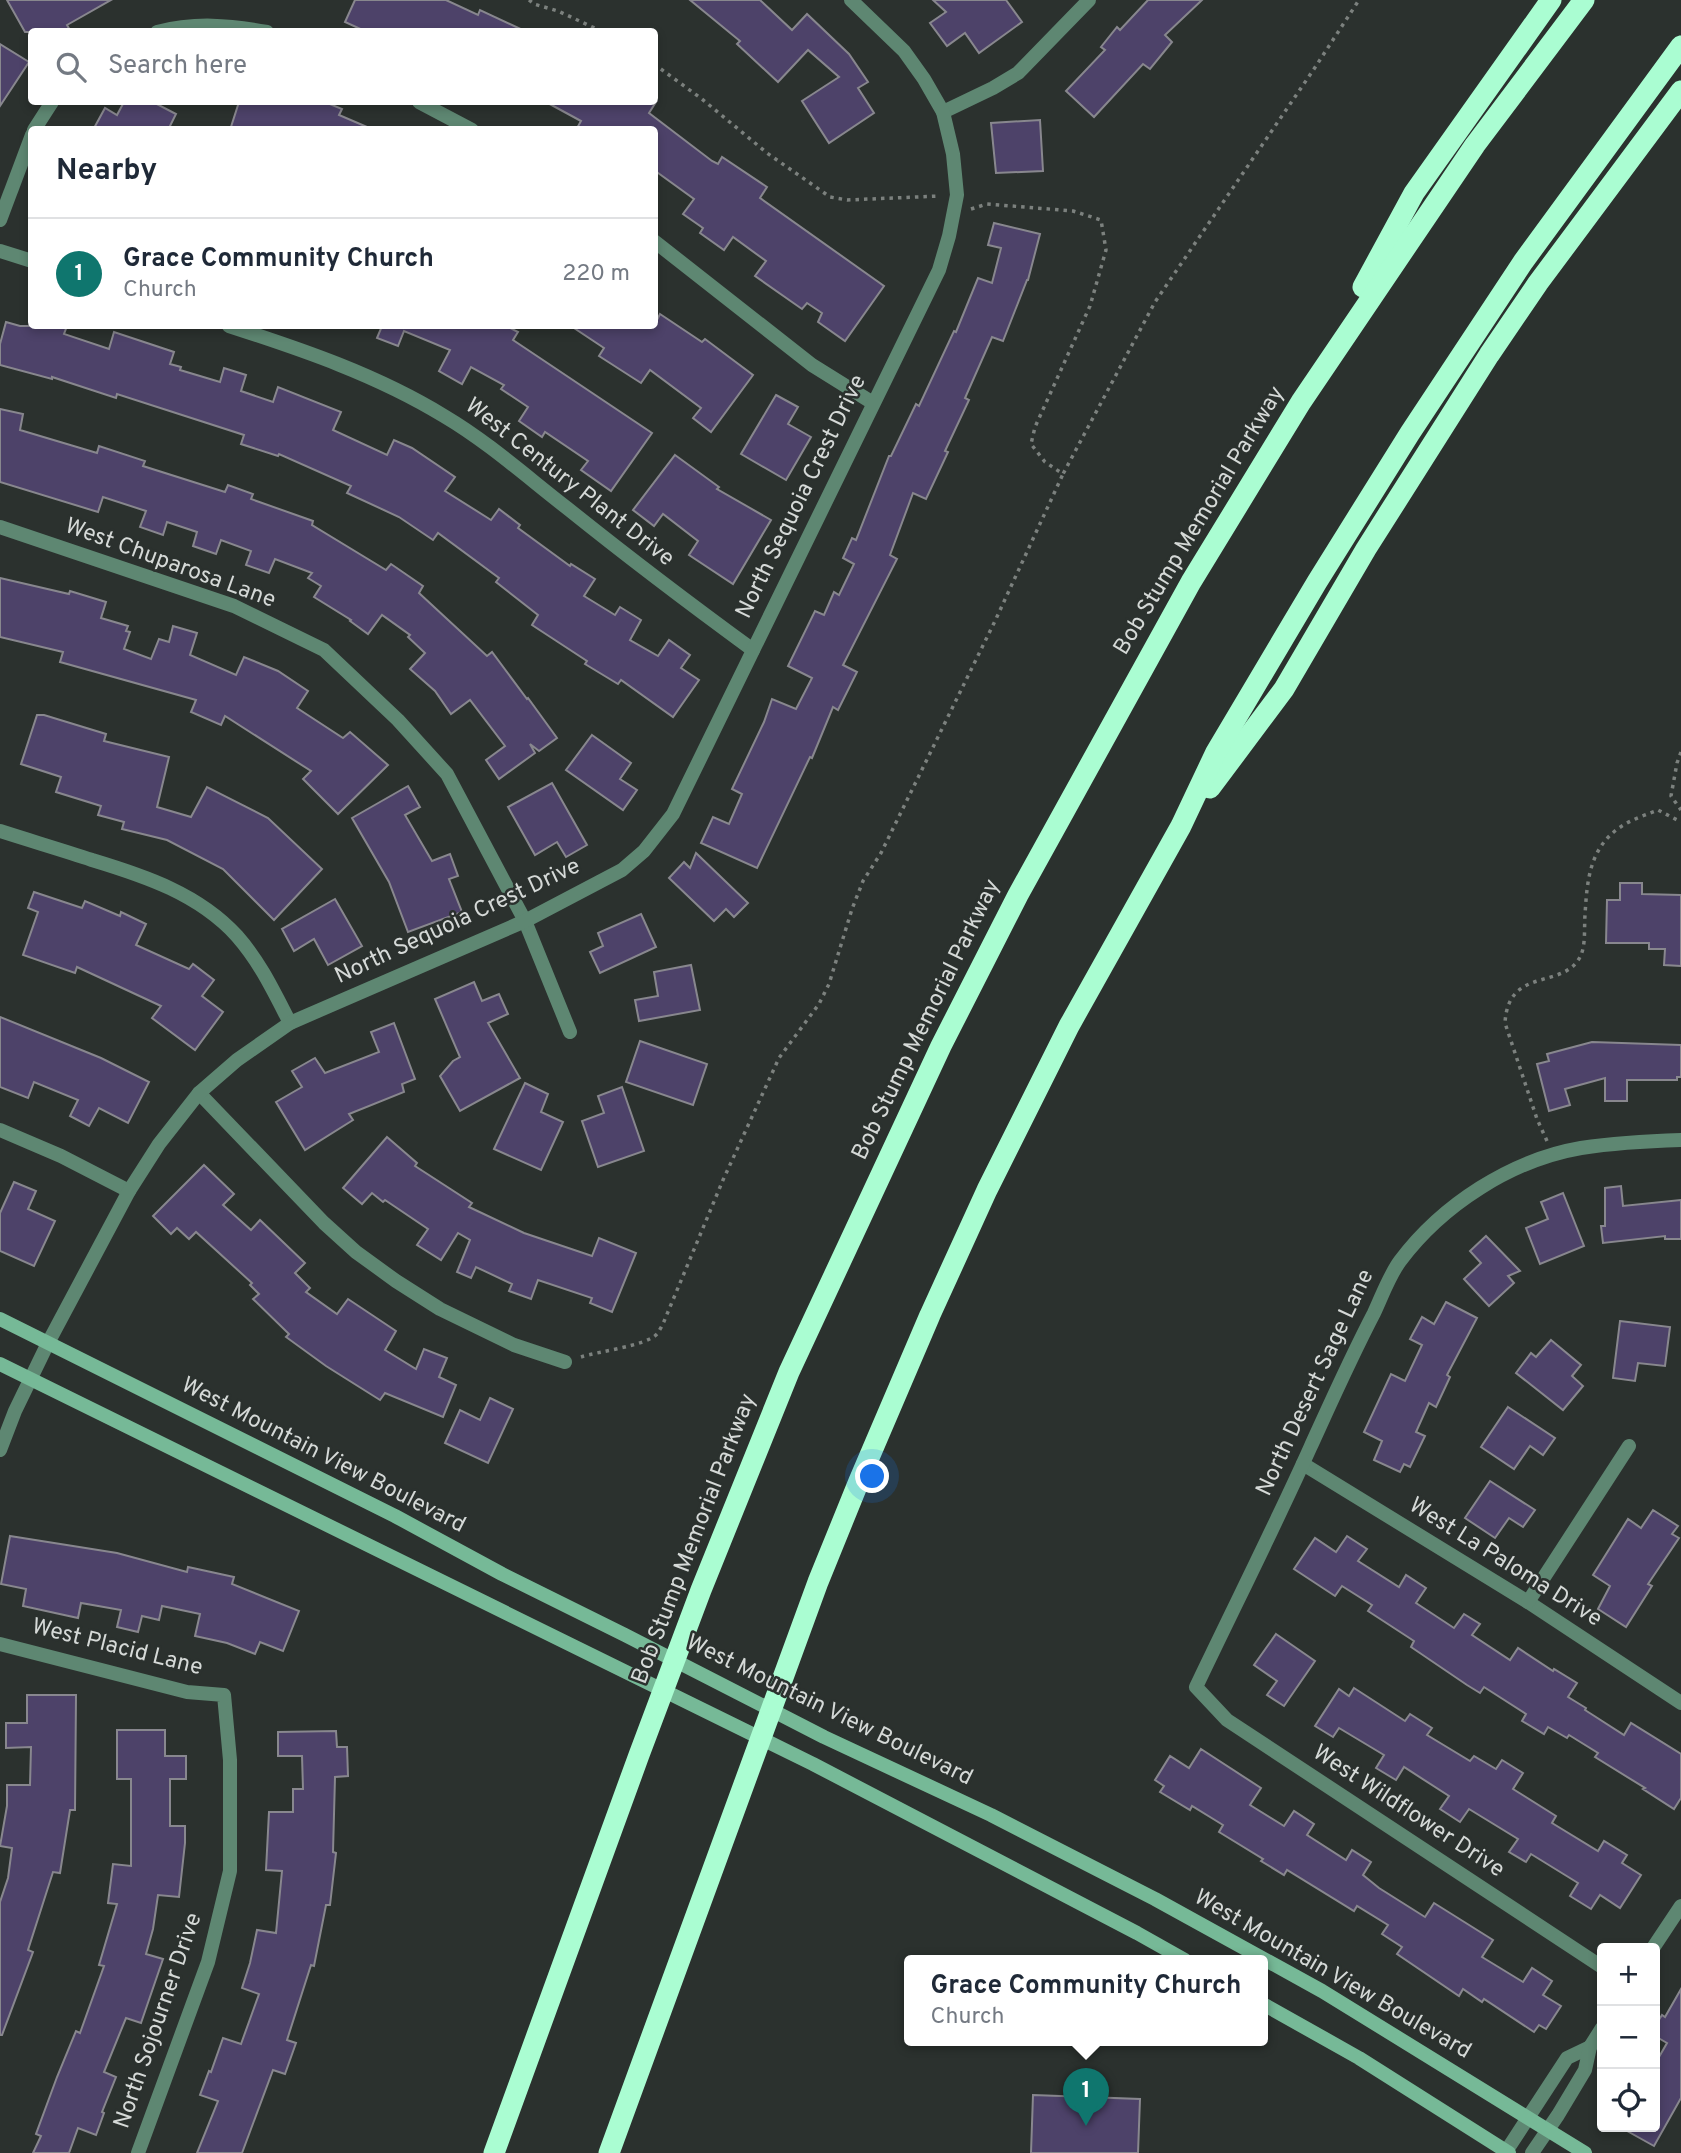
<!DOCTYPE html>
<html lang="en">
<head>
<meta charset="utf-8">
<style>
	:root { --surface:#fff; --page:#f2f2f3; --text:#1f2937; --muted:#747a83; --line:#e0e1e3; --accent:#0f766e }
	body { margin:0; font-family:Overpass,sans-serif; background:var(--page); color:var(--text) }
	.controls { position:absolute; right:21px; bottom:21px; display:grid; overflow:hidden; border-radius:7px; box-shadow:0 4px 10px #0003 }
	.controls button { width:63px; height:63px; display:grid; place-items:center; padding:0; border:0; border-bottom:2px solid var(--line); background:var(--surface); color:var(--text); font:35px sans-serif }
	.you { position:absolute; left:873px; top:1477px; width:24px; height:24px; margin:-18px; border:5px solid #fff; border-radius:50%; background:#1a73e8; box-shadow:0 0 0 10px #1a73e833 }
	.badge { display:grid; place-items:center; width:46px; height:46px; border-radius:50%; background:var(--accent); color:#fff; font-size:23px; font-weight:700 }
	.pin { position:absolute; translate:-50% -58px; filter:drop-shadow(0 2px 4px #0008) }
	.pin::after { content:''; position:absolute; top:37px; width:24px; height:21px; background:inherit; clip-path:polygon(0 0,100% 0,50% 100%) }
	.popup { position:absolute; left:904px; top:1955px; width:364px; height:91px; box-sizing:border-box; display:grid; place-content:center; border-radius:7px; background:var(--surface); filter:drop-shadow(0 2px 5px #0005); font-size:23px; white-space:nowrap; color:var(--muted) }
	.popup b { font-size:26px; color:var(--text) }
	.popup::after { content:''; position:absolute; left:50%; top:100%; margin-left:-14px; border:14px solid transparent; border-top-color:var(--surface) }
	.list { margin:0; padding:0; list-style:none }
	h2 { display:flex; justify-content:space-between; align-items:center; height:91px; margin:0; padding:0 28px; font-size:30px }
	h2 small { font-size:23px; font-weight:400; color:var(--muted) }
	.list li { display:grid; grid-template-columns:46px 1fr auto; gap:21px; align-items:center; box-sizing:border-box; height:112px; padding:0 28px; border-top:2px solid var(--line) }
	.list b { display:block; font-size:26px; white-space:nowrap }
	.list p { margin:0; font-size:23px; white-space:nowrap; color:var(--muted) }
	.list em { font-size:23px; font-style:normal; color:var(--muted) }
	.icon { flex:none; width:38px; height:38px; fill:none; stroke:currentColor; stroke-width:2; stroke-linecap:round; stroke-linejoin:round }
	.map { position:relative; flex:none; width:1681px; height:2153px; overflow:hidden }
	.search { position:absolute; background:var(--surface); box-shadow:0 4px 10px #0003; left:28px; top:28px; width:630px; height:77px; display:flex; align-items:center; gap:18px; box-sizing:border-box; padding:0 24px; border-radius:7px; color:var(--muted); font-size:26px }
	.panel { position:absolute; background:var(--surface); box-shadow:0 4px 10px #0003; left:28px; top:126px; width:630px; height:203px; border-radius:7px }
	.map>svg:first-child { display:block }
</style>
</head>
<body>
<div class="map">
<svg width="1681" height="2153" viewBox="0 0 1681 2153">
	<rect width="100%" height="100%" fill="#2b312e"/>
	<!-- building -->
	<g fill="#4d4269" stroke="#88878e" stroke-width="2">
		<polygon points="7,0 111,0 67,25 71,32 25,32"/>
		<polygon points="355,0 446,0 478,15 480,10 527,32 367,32 345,22"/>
		<polygon points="690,0 760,0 792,30 807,14 849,54 868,82 858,88 874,113 829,143 802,101 839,77 808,50 778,82 737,44 740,41"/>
		<polygon points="933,0 1006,0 1022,22 979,53 965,33 947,46 930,23 946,12"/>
		<polygon points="1148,0 1202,0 1165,35 1172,42 1150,69 1143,64 1094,117 1066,91 1105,50 1101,47 1117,27 1120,30"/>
		<polygon points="0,44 29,62 0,106"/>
		<polygon points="124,102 153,102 176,114 168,130 93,130 105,108 117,115"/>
		<polygon points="239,102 325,102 342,109 339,115 374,130 230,130"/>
		<polygon points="546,102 656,102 649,113 712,161 718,164 722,157 767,187 760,198 884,286 845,341 818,322 822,313 807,303 802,309 755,276 766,261 733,237 724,250 700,233 703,228 683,214 694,199 654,170 654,130 576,130 581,121"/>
		<polygon points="1040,120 1043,171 996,173 991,123"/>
		<polygon points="994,223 1040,234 1028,280 1027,280 1003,341 992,337 965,398 969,400 945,451 948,452 926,499 913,493 890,555 897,559 843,665 857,672 838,710 833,707 812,758 810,757 757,868 701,843 713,817 729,824 742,794 732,789 764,722 772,699 796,709 812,678 788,666 815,611 824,615 834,592 839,595 854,564 843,558 852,538 856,540 889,456 891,456 916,404 919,406 954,331 956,332 978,278 992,283 1001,248 988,245"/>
		<polygon points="660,314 702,342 705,339 753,375 711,432 693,418 701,408 650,370 641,383 599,356 604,348 571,326 654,326"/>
		<polygon points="6,322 20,326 67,326 64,334 109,349 114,332 174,352 170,364 181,367 180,370 220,382 224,368 246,375 241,391 273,402 278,387 341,412 333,430 387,455 394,440 412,448 455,477 445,491 491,520 499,509 520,525 518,528 570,566 571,564 595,579 584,596 615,615 620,607 641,620 630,640 658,656 669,640 690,655 681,668 699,680 673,717 621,680 618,684 585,664 587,661 532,625 538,615 496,582 499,578 438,533 433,540 399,517 347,493 351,486 279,454 278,456 241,444 244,435 117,394 116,398 52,377 52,379 0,365 0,344"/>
		<polygon points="382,326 506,326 518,332 513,340 652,433 611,491 581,470 588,461 545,432 542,437 519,421 528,407 501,389 504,385 471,367 462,384 439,371 450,350 404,331 398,346 377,338"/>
		<polygon points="776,395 798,407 788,424 811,437 786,480 741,454"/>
		<polygon points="0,409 23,414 20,430 97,453 99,446 145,461 143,466 225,492 228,485 253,494 251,499 313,521 312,525 386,570 391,564 423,586 419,593 487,656 492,652 527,699 528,698 557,738 539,751 530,744 535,753 499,779 486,760 505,746 470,700 451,714 435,691 410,669 425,653 408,637 410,635 382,615 368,634 350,621 351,620 314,597 321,586 308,578 312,573 275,559 269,573 246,565 251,551 221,540 216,554 193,546 197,532 167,522 163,535 140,527 146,511 103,497 98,512 0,482"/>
		<polygon points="675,455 719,487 717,489 771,520 733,584 689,555 698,541 663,514 654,526 633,510"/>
		<polygon points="0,578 69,594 70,591 106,602 101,618 128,626 126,631 130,632 124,649 151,659 159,639 169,642 173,626 197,633 190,655 236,675 244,657 278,671 308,691 297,708 343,738 350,732 388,765 338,814 303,779 311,771 225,716 221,725 191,712 196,700 60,662 63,652 0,637"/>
		<polygon points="37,715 44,715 106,734 104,741 169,757 157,807 191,817 207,787 268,818 322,869 274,920 223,869 167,840 122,829 124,822 98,815 101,806 56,792 61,777 21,764"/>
		<polygon points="592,735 631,763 620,779 637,790 623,810 566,770"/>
		<polygon points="552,783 587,845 566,857 557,842 535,855 508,807"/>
		<polygon points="408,786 420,807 405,815 432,861 450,854 458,876 449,879 462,912 408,932 389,882 352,818"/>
		<polygon points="696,853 748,903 734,917 726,909 714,921 669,878 684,862 690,868"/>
		<polygon points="1620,883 1642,883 1642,894 1681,895 1681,966 1664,965 1665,949 1649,949 1649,943 1606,943 1607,900 1620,900"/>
		<polygon points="34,892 82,908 85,901 120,916 121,912 146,924 136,945 189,969 193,964 214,980 202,996 223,1012 195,1050 152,1018 161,1006 77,967 75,973 23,955 38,912 28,908"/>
		<polygon points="335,899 362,946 328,965 314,939 294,951 282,929"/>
		<polygon points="641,914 656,947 600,973 590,952 603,946 598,933"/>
		<polygon points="691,965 700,1010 639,1021 635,1000 658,996 654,972"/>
		<polygon points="474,982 482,1001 499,994 508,1014 488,1023 520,1078 460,1111 440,1076 453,1061 460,1057 435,999"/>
		<polygon points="0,1017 101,1058 149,1082 128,1123 99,1108 89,1126 70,1116 78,1100 34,1082 28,1098 0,1087"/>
		<polygon points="394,1023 415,1079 402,1084 404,1092 349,1114 353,1120 305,1150 276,1102 302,1087 292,1071 315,1058 325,1073 379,1052 371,1032"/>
		<polygon points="640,1041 707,1064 693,1105 626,1082"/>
		<polygon points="1592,1042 1681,1045 1681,1077 1677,1077 1677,1080 1627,1080 1627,1101 1605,1101 1605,1078 1565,1089 1570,1105 1549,1111 1537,1064 1549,1061 1547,1054"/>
		<polygon points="525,1083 548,1094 541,1112 563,1122 541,1170 494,1149"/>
		<polygon points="622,1087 644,1151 598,1167 582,1121 604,1113 598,1096"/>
		<polygon points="387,1137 417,1163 415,1166 472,1203 469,1207 524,1233 592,1256 599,1238 636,1253 612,1312 590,1303 592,1298 538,1280 531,1299 509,1291 512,1284 476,1267 471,1278 457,1272 470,1240 458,1233 441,1260 417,1245 428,1229 385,1200 383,1202 372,1193 362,1204 343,1188"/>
		<polygon points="204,1165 234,1194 223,1205 251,1230 260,1220 305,1263 295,1273 310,1288 306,1292 337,1314 348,1299 396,1331 385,1350 416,1369 424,1349 447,1358 439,1377 456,1385 443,1417 385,1393 380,1400 326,1366 286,1337 289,1334 253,1299 259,1294 250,1285 252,1283 196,1232 189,1239 177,1228 171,1234 153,1216"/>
		<polygon points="14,1182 36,1191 28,1209 55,1221 34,1266 0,1251 0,1213"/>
		<polygon points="1621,1186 1623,1206 1681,1200 1681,1239 1665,1239 1665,1236 1603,1243 1601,1226 1605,1226 1605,1188"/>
		<polygon points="1563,1193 1584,1246 1540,1264 1526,1228 1548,1219 1541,1202"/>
		<polygon points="1486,1236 1520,1271 1508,1276 1514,1283 1489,1306 1464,1279 1481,1263 1470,1251"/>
		<polygon points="1446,1302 1477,1318 1447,1375 1450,1377 1436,1407 1429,1403 1416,1432 1425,1436 1410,1467 1404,1464 1400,1472 1374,1460 1382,1441 1364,1432 1391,1374 1405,1381 1422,1345 1410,1339 1422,1317 1434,1324"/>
		<polygon points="1620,1321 1670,1327 1665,1366 1638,1363 1635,1381 1613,1378"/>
		<polygon points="1551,1340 1581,1365 1572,1376 1583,1386 1563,1410 1516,1373 1531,1353 1536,1357"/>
		<polygon points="490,1398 513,1409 488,1463 445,1443 460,1410 480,1420"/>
		<polygon points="1508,1407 1555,1438 1543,1455 1530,1446 1514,1469 1481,1447"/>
		<polygon points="1490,1481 1535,1510 1523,1527 1509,1518 1495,1538 1465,1518"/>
		<polygon points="1653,1510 1678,1526 1672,1534 1679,1538 1648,1584 1652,1586 1626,1627 1598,1609 1610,1586 1593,1575 1628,1519 1641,1528"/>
		<polygon points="10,1536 117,1553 187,1572 188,1567 234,1577 232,1584 299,1611 283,1651 260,1642 255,1654 227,1643 195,1636 200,1614 162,1606 159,1620 142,1616 138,1632 117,1627 121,1610 81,1603 78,1618 23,1606 26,1589 1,1584"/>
		<polygon points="1347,1536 1367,1549 1358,1561 1399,1587 1406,1575 1426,1588 1416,1603 1454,1628 1464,1614 1480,1624 1472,1635 1510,1660 1518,1648 1553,1671 1554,1669 1577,1683 1568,1697 1586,1708 1585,1710 1624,1735 1631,1723 1681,1754 1681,1798 1674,1809 1643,1789 1645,1788 1595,1757 1598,1753 1569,1735 1567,1738 1548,1727 1544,1734 1522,1721 1526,1714 1484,1687 1480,1693 1467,1685 1411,1647 1414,1641 1368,1611 1372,1605 1342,1586 1335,1596 1294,1569 1315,1538 1336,1552"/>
		<polygon points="1276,1634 1315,1661 1284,1706 1267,1695 1277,1681 1254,1665"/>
		<polygon points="1354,1688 1405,1721 1410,1714 1432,1728 1427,1735 1470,1761 1474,1756 1496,1769 1502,1760 1523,1773 1513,1789 1556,1816 1552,1823 1598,1851 1604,1841 1627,1855 1622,1863 1641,1875 1620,1908 1600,1895 1591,1909 1570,1896 1578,1883 1531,1854 1526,1862 1509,1852 1518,1839 1469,1809 1460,1822 1440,1809 1449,1796 1404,1767 1396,1780 1376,1768 1384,1755 1339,1728 1333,1737 1315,1726 1339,1689 1349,1696"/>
		<polygon points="27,1695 76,1695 75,1810 70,1810 60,1873 53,1872 28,1950 33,1952 2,2035 0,2035 0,1902 8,1878 12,1848 0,1846 7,1806 7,1785 30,1785 31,1747 6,1748 6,1723 27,1723"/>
		<polygon points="117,1730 165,1730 165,1756 186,1756 186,1779 170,1779 170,1826 185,1826 185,1843 179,1897 158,1895 153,1929 146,1954 163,1959 141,2023 126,2018 104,2072 116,2077 102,2112 104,2113 96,2135 78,2128 69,2153 33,2153 41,2136 36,2134 57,2077 76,2031 80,2033 104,1966 99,1965 117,1904 108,1903 113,1864 131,1866 131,1779 117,1779"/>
		<polygon points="336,1731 337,1747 347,1747 348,1776 335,1777 333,1852 336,1853 330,1905 326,1905 314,1966 311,1965 287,2040 296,2043 285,2074 273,2070 242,2153 197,2153 218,2101 200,2095 209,2071 211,2072 223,2038 241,2044 259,1994 242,1988 250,1963 257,1930 276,1933 282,1871 266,1870 269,1812 293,1812 293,1789 303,1789 302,1756 278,1756 278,1732"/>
		<polygon points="1201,1749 1261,1788 1250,1805 1284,1826 1294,1811 1314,1824 1307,1835 1346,1860 1352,1850 1371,1862 1363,1875 1379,1888 1425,1917 1434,1903 1493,1940 1482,1957 1523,1982 1532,1968 1552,1981 1543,1995 1561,2006 1546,2029 1539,2025 1534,2032 1484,1999 1482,2002 1463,1989 1459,1996 1397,1954 1402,1947 1382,1934 1388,1925 1357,1906 1354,1911 1287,1870 1284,1875 1261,1861 1263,1859 1219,1832 1223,1825 1192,1806 1190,1810 1160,1792 1164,1786 1155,1780 1170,1756 1189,1768"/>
		<polygon points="1681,1989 1681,2098 1654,2146 1620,2127 1655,2127 1655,2064 1667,2043 1655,2036 1655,2026 1662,2015 1665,2017"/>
		<polygon points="1033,2095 1140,2099 1138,2153 1031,2153"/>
	</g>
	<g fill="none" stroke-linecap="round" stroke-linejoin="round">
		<!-- path -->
		<g stroke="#7c817e" stroke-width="3.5" stroke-dasharray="3.5 5" stroke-linecap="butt">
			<polyline points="529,0 534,4 558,11 603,32"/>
			<polyline points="654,64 702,99 767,153 830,197 847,200 939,196"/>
			<polyline points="971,209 987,204 1073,211 1101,220 1106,250 1090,306 1035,427 1031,444 1045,462 1063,474 1155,302 1314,69 1359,0"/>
			<polyline points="1681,752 1677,763 1671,796 1681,810"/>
			<path d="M 1547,1141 L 1537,1119 L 1505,1023 C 1508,966 1563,990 1580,957 C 1586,946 1584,928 1585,915 C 1587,882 1589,849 1619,828 C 1630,820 1645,815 1658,810 L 1681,822"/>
			<path d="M 581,1357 C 599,1351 646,1346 657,1334 C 660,1330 663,1324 665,1319 L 723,1180 L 779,1058 L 819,1004 L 829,984 L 852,909 L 863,881 L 881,853 L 995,621 L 1063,474"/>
		</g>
		<!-- street -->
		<g stroke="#5e8772" stroke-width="14">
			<path d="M 157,32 C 195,22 229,25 267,32"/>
			<polyline points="419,102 472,130"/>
			<polyline points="943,112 993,88 1018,73 1089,0"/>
			<polyline points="34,130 52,102"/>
			<polyline points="0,220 32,135"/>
			<polyline points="654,241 812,365 873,403"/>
			<polyline points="0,251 32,261"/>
			<path d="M 229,326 C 303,350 377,375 444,416 C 488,442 527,477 567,508 C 628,557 690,604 753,650"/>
			<polyline points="0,527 234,606 324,650 398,720 447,774 525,921 570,1032"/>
			<path d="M 0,831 C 31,841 62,850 92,860 C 145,876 199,894 237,936 C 260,962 274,992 290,1023"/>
			<polyline points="199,1093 324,1223 356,1252 396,1281 440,1309 514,1345 565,1362"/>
			<polyline points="0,1130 61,1156 129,1191"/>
			<polyline points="0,1450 15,1411 48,1343 129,1191 159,1144 199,1093 237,1060 290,1023 525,921 622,870 644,851 673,814 939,270 949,236 957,195 953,154 943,112 924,79 904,51 851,0"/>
			<polyline points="1303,1464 1528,1602 1681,1703"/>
			<polyline points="1528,1602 1629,1446"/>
			<polyline points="0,1644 187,1692 224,1695 230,1760 230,1871 208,1962 138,2153"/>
			<polyline points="1653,1948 1681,1906"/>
			<path d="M 1602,1967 L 1227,1720 L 1196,1687 C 1234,1607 1274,1528 1310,1448 C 1331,1402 1351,1357 1374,1313 C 1382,1296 1389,1276 1400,1261 C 1442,1205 1511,1160 1581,1148 C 1614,1143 1647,1141 1681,1140"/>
			<polyline points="1505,2153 1567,2058 1590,2047"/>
			<polyline points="1532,2153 1558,2115 1585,2070 1590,2047 1602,2028"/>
		</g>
		<!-- secondary -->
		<g stroke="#76b997" stroke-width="14">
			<polyline points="0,1319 395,1516 502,1574 625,1635 824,1737 991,1815 1155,1899 1322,1991 1585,2153"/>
			<polyline points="0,1364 813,1764 1137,1933 1185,1960"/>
			<polyline points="1263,2004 1359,2058 1509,2153"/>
		</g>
		<!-- highway -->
		<g stroke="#aafdd2" stroke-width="21">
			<polyline points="1363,287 1414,193 1551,0"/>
			<polyline points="1210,788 1284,689 1366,549 1489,355 1538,283 1681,91"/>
			<polyline points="494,2153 639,1755 701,1590 789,1372 941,1046 1018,895 1191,582 1301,402 1475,145 1584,0"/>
			<polyline points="609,2153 818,1582 859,1481 930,1315 987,1190 1069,1026 1181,826 1216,752 1317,582 1410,433 1523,262 1681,46"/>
		</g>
	</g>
	<g text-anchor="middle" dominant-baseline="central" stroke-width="5" stroke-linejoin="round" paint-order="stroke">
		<!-- street labels -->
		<g font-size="23" fill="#d5d9d7" stroke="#2b312e">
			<text transform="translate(569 483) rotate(38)">West Century Plant Drive</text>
			<text transform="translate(802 497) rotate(-64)">North Sequoia Crest Drive</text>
			<text transform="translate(1200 521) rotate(-59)">Bob Stump Memorial Parkway</text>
			<text transform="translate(170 564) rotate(20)">West Chuparosa Lane</text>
			<text transform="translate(458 922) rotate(-25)">North Sequoia Crest Drive</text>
			<text transform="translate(927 1020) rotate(-64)">Bob Stump Memorial Parkway</text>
			<text transform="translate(1316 1383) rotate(-65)">North Desert Sage Lane</text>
			<text transform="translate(323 1456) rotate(27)">West Mountain View Boulevard</text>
			<text transform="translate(695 1539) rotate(-69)">Bob Stump Memorial Parkway</text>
			<text transform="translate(1505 1563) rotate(32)">West La Paloma Drive</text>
			<text transform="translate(117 1648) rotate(14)">West Placid Lane</text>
			<text transform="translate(829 1711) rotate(26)">West Mountain View Boulevard</text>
			<text transform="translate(1408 1812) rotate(33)">West Wildflower Drive</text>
			<text transform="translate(1332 1975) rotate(30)">West Mountain View Boulevard</text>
			<text transform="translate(159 2021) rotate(-71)">North Sojourner Drive</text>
		</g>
	</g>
</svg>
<div class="controls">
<button>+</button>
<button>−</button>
<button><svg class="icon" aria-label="locate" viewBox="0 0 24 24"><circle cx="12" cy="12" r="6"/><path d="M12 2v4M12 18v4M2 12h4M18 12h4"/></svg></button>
</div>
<div class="you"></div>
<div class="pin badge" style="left:1086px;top:2126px">1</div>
<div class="popup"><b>Grace Community Church</b>Church</div>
<div class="search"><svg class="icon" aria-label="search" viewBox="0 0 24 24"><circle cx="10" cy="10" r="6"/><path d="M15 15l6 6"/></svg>Search here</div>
<section class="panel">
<h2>Nearby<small></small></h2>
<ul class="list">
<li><span class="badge">1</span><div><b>Grace Community Church</b><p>Church</p></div><em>220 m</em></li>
</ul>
</section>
</div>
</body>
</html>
